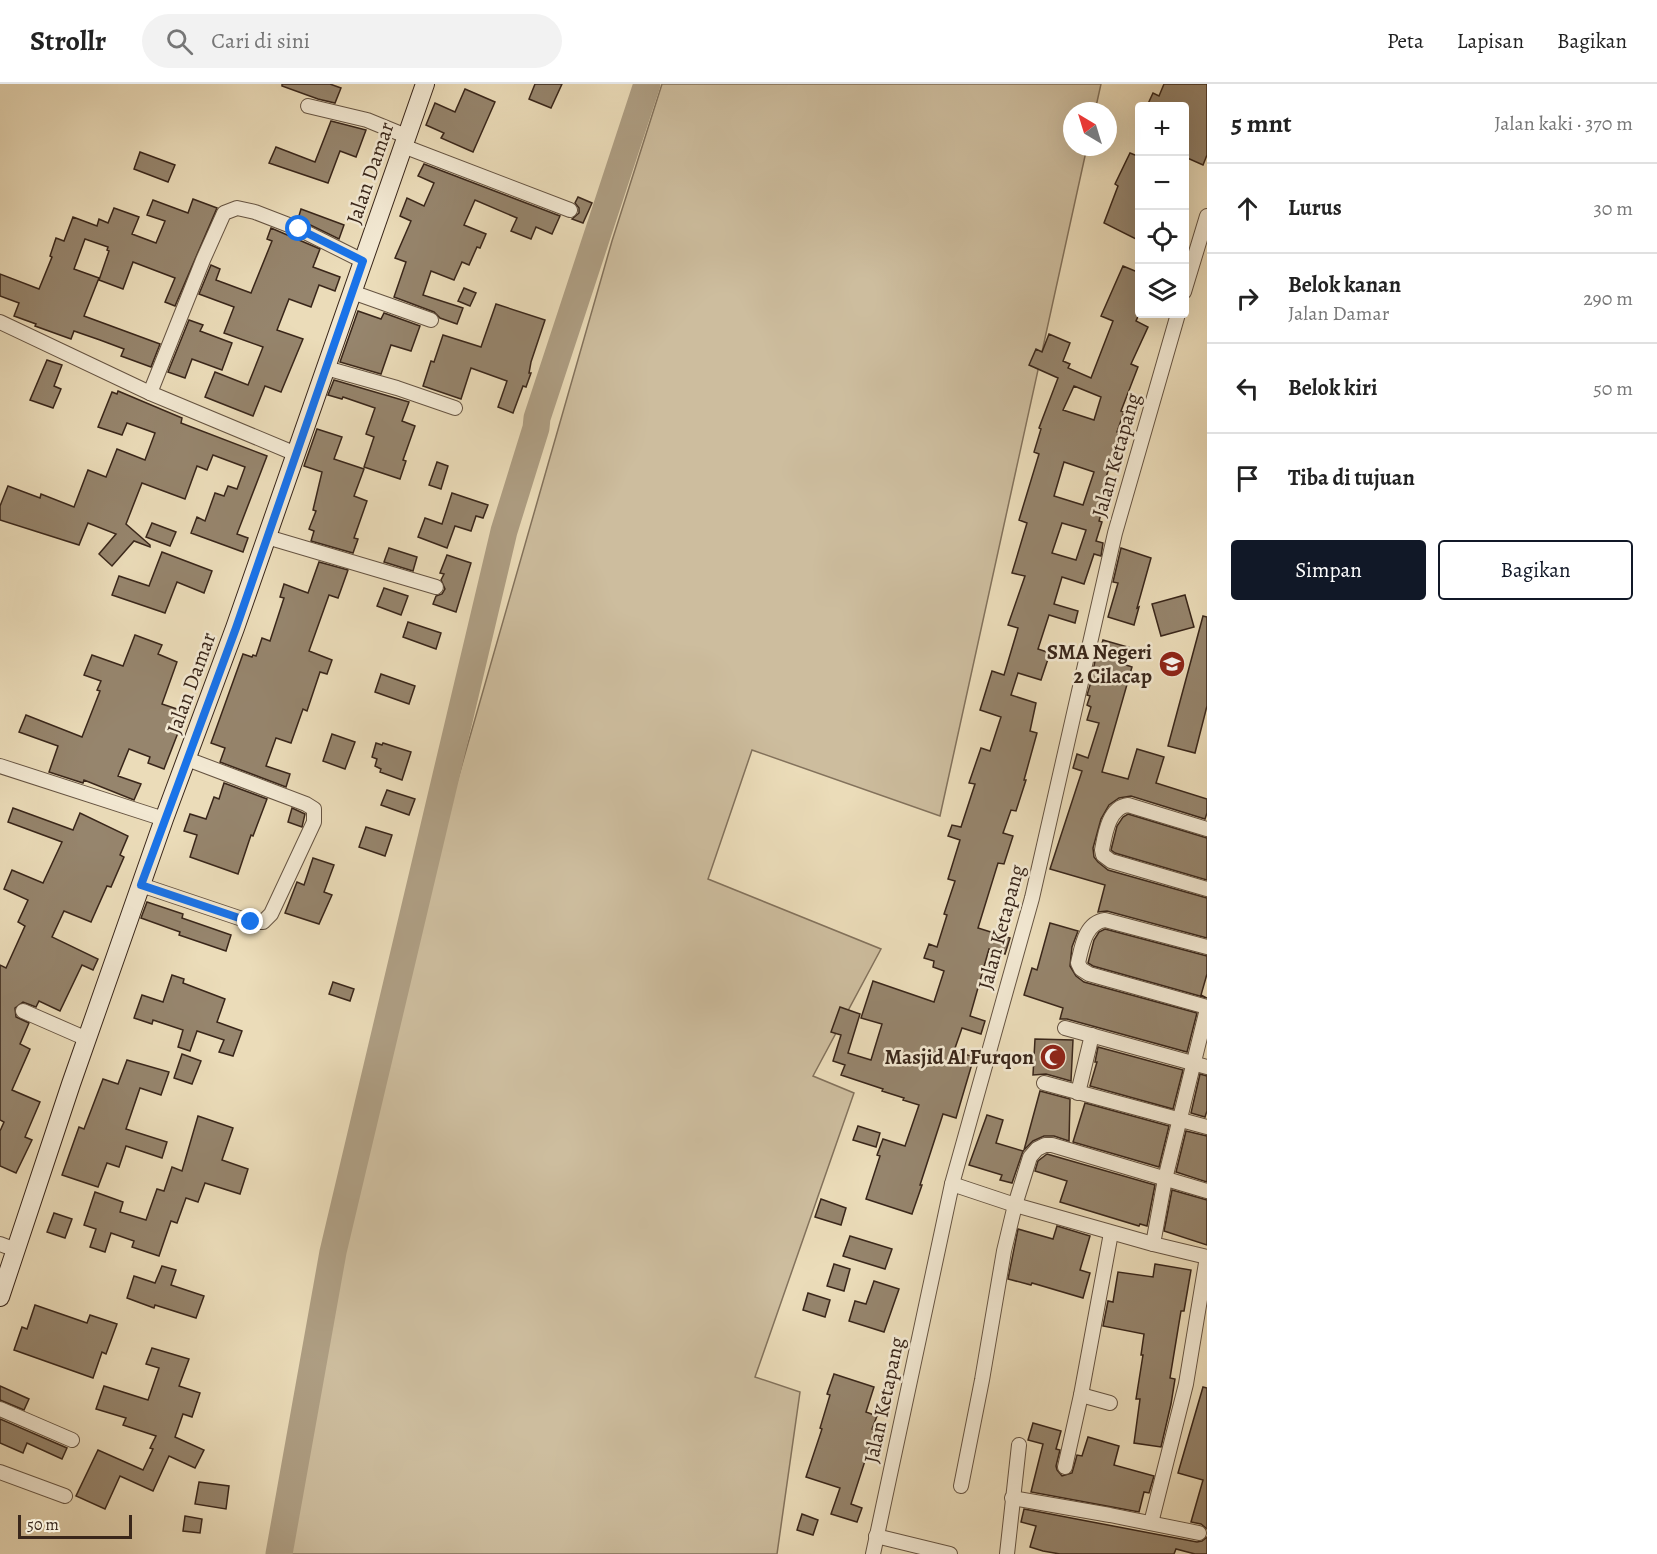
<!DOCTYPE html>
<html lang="id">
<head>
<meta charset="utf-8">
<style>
	:root { --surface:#fff; --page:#f2f2f2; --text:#222; --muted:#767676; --line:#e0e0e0; --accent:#111827 }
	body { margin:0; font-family:Alegreya,serif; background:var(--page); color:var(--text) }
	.controls { position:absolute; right:18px; top:18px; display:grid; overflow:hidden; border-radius:6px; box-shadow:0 6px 24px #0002 }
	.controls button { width:54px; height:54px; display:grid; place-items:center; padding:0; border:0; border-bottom:2px solid var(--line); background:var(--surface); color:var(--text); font:30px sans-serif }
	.compass { position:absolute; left:1063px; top:18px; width:54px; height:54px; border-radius:50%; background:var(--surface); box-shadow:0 6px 24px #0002; rotate:322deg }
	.scale { position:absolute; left:18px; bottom:15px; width:114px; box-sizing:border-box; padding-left:6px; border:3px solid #39261a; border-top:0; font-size:16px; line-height:21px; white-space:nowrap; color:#39261a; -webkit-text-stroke:4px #f2e8d2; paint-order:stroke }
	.stop { position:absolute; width:18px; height:18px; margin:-14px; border:4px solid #1a73e8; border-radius:50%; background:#fff }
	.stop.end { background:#1a73e8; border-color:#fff; box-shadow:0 2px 6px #0008 }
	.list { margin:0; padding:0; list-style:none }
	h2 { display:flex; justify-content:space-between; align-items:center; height:78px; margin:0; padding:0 24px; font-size:26px }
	h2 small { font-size:20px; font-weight:400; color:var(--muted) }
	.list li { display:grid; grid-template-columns:39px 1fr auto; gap:18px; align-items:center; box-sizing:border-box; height:90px; padding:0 24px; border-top:2px solid var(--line) }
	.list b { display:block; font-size:22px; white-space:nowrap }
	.list p { margin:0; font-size:20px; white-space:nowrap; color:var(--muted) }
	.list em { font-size:20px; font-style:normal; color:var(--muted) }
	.actions { display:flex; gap:12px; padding:18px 24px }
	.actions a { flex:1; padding:14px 0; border:2px solid var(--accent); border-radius:6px; text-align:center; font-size:21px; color:var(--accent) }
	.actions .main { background:var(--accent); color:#fff }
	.icon { flex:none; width:33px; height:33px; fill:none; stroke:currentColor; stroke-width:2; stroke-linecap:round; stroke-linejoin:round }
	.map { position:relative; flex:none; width:1207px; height:1470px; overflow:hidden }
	header { display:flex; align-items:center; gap:36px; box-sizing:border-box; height:84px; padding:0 30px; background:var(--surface); border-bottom:2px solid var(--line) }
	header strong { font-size:28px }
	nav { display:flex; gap:33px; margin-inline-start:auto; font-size:21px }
	.search { width:420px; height:54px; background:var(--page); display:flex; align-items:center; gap:15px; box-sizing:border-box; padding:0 21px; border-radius:33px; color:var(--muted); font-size:22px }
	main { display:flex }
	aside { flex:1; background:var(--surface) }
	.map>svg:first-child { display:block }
</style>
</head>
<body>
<header>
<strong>Strollr</strong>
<div class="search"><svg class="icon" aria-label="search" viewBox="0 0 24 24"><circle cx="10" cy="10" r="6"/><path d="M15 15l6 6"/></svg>Cari di sini</div>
<nav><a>Peta</a><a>Lapisan</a><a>Bagikan</a></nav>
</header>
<main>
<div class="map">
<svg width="1207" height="1470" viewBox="0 0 1207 1470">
	<rect width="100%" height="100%" fill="#ebdcb9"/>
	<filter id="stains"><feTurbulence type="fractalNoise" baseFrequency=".00333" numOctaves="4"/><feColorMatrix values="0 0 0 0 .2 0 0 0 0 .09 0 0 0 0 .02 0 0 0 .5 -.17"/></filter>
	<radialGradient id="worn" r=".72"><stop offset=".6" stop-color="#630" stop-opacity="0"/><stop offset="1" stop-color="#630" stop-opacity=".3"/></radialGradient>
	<!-- green -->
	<polygon fill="#cdbd9e" stroke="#83725c" stroke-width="1.5" points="662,0 1101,0 1095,27 1072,27 1072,63 1087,63 940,732 752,666 708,795 881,865 813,992 854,1009 755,1293 800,1308 777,1470 289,1470 383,956 612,157"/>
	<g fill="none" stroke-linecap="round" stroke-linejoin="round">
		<!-- river -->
		<polyline stroke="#ae9e83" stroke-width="27" points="279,1470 333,1168 504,447 536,344 537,334 647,0"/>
	</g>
	<!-- building -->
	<g fill="#96856d" stroke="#39261a" stroke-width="1.5" fill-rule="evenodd">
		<polygon points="282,0 330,0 341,4 335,19 318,15 282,2"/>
		<polygon points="535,0 562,0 551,24 529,15"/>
		<polygon points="1164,0 1207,0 1207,71 1203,81 1185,73 1185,22 1147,22 1153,9 1159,12"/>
		<polygon points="465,5 495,18 473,68 441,54 444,49 426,41 435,19 455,28"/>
		<polygon points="331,37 366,46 356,73 340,67 328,99 269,79 276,63 315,78"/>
		<polygon points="140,68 175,81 168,98 134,85"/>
		<polygon points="1130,69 1140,73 1140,157 1104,139 1118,102 1115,100"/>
		<polygon points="424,80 560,132 552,150 536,143 531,155 511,147 517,134 475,116 464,141 486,150 480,164 477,163 469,181 462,178 454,196 431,187 423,211 463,224 457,240 440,234 434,228 394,213 406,178 395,174 411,137 400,132 407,114 424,122 434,99 418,92"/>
		<polygon points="578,113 592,119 583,139 572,135 579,129 579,124 575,119"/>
		<polygon points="193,115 217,124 175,222 165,218 175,194 133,178 123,205 99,196 109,167 107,166 108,163 85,155 74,185 99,194 84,232 160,260 151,283 121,272 124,265 100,256 74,247 71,255 35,242 36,240 14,232 19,219 0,212 0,190 39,205 52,173 50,172 56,154 64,157 73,133 97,142 99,135 108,139 114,124 139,133 132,150 156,159 165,137 147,131 153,116 188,129"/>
		<polygon points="301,125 344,141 339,155 298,135"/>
		<polygon points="271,144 320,165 313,183 340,193 335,207 319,201 311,223 289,215 277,246 303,255 281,308 265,302 253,332 205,313 215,288 248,301 263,263 224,249 234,223 199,210 211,181 220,185 216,196 251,209 272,157 267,155"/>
		<path d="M 1123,182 L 1140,189 L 1140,228 L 1136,237 L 1148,243 L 1131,280 L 1138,283 L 1121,327 L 1124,328 L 1117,348 L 1122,349 L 1106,393 L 1111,395 L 1099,437 L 1102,438 L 1096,457 L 1103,459 L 1101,472 L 1094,470 L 1084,500 L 1062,493 L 1054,520 L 1078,527 L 1075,539 L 1049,531 L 1038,565 L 1050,569 L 1041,596 L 1018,589 L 1011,611 L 1036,619 L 1030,647 L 1037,649 L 1024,696 L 1026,696 L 1016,727 L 1011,726 L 1003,749 L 1013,752 L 1004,780 L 998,779 L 978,844 L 1010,854 L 1005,870 L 989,865 L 970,932 L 985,937 L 981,950 L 962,944 L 954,967 L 974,973 L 956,1034 L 943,1030 L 920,1101 L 922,1101 L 912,1130 L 866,1115 L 880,1072 L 877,1071 L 883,1055 L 905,1062 L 919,1021 L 903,1016 L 904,1014 L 882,1007 L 883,1005 L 841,991 L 845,981 L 833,977 L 841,951 L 831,948 L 840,923 L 860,930 L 848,969 L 871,976 L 882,940 L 861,934 L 873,897 L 934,918 L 944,887 L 933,883 L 934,877 L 924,874 L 929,860 L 937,863 L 947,831 L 944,830 L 955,797 L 948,795 L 960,756 L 948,752 L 952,741 L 961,743 L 975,700 L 969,699 L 981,664 L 990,667 L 1001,633 L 980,626 L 992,587 L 1004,591 L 1018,544 L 1008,541 L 1025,492 L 1012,489 L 1027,439 L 1019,436 L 1039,370 L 1034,368 L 1041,345 L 1039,344 L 1058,294 L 1029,281 L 1036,265 L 1042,268 L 1049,250 L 1070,259 L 1063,277 L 1070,280 L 1068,284 L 1091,294 L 1113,237 L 1101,232 ZM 1074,302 L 1101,313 L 1094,336 L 1063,326 ZM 1064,378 L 1094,388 L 1083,421 L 1054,412 ZM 1062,439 L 1086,446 L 1076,476 L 1052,469 Z"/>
		<polygon points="464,204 476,209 470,222 458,217"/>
		<polygon points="496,220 545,236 531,278 529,289 531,289 526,303 523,302 513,329 498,323 507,297 471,284 461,315 423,302 431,277 434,278 443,251 481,263"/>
		<polygon points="358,227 381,235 384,229 420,242 411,267 391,261 381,290 340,278"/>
		<polygon points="189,236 203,241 200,247 232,259 222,286 192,275 185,294 168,288"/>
		<polygon points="47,276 62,281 54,302 61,305 53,324 30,316"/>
		<polygon points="334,296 409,318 402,337 415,342 403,376 406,377 400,395 364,383 374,353 366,350 375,324 343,313 342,315 328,311"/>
		<polygon points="118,307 182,334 181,339 267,372 237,450 248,454 243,468 191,449 197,433 205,437 215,409 224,412 228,402 237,405 245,383 213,371 207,386 197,382 185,415 142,399 126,440 150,461 150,463 134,457 112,482 99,470 116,450 88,439 79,461 0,436 0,422 8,402 40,414 41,410 74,423 88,386 106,393 117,365 145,376 155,349 127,339 122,351 98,343 112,308 117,310"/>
		<polygon points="317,345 342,353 334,375 364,385 354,412 367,417 354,454 358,455 353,469 311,457 314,447 309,445 316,427 313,426 322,388 304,382"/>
		<polygon points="437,378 448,382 441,405 429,401"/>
		<polygon points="452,409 488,421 483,434 476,432 471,447 455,442 447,464 418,453 425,434 442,440"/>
		<polygon points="152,439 176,448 170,462 146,453"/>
		<polygon points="389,464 417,473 413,487 384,478"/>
		<polygon points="1121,464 1151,474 1137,524 1139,523 1134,541 1108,533 1118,499 1113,498"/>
		<polygon points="162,468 212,487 204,509 177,498 165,529 112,511 119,492 149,502"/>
		<polygon points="447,471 471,479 456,528 433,520 436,512 442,510 445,505 441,496 444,490 440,489"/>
		<polygon points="319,478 348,486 338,514 329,511 309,567 332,576 327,590 320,588 307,627 303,625 291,659 276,654 266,682 290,690 286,703 220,678 225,664 211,659 243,570 252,573 253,571 256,572 262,554 270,557 284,514 280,513 284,500 308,509"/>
		<polygon points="384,504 408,512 401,531 377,522"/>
		<polygon points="1185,511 1194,543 1161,552 1152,520"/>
		<polygon points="1203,532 1207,533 1207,622 1195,669 1168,662"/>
		<polygon points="408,538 441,549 436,565 403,553"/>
		<polygon points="135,551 162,561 158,570 177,578 162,620 186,628 164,685 148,679 150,673 129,665 118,692 141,700 134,716 84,696 83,699 49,688 58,662 19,648 26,631 82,653 100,607 97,606 101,597 84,591 92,571 123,582"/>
		<polygon points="1103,556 1131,564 1126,581 1132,583 1102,688 1128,695 1137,665 1164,673 1156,699 1207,715 1207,729 1205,735 1131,712 1119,714 1109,721 1101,735 1093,764 1094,773 1098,778 1108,786 1207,814 1207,854 1107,827 1098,828 1105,801 1050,785 1082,687 1073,684 1077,670 1088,674 1099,639 1087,636 1091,623 1087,621 1090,612 1087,611 1094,588 1093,587 1096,572 1098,573"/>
		<polygon points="381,590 415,602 409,620 375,608"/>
		<polygon points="332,650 355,658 345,685 323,677"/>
		<polygon points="376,659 382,661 383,659 411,668 402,696 380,688 381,685 375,682 377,675 372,673"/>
		<polygon points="224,699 267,715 253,752 251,751 238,790 190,773 197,751 184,747 190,730 206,735 214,713 219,715"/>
		<polygon points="387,706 415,715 409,731 381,721"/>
		<polygon points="13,724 73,746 80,729 128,752 120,771 124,773 111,803 107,802 91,838 64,827 52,853 98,875 93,886 82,881 60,927 39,917 36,923 23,918 15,924 16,933 29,939 20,960 30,965 12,1006 40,1018 25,1053 32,1056 16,1089 0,1082 0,1047 4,1038 0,1036 0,881 6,884 25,842 18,838 28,816 4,805 12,786 43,799 62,758 8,738"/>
		<polygon points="292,724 305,730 302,743 288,738"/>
		<polygon points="1128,730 1207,754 1207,796 1115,769 1111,766 1117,742 1123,733"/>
		<polygon points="366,743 392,751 385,772 359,763"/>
		<polygon points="313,774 334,781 324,808 332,811 319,840 285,829 297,798 304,801"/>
		<polygon points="147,818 183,830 182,834 231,851 226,867 179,851 180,848 141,834"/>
		<polygon points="1050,839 1078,847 1072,863 1070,882 1076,892 1084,898 1197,929 1187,968 1067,935 1060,935 1063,924 1024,911 1032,884 1037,886"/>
		<polygon points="1105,845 1207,872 1207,890 1201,911 1207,914 1093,882 1088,879 1094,856 1099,848"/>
		<polygon points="172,891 184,895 183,899 225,915 217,938 242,947 233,972 219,968 224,956 197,947 190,967 178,963 183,946 153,936 152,940 134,934 142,911 163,918"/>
		<polygon points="333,898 354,905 350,917 329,910"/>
		<polygon points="1035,955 1073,956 1071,997 1046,990 1033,991"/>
		<polygon points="1098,963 1183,986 1173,1025 1090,1002 1097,978 1095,978"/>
		<polygon points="182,970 201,977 192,1000 174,994"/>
		<polygon points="127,976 169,988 161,1011 140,1004 126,1045 167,1058 162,1074 126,1062 119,1083 107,1079 98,1103 62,1091 79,1043 84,1045 103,995 118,1000"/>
		<polygon points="1200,990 1207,992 1207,1027 1205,1033 1191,1029"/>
		<polygon points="1040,1007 1070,1015 1069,1057 1054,1052 1044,1052 1033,1057 1024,1066"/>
		<polygon points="1085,1019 1169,1042 1159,1083 1073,1058"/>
		<polygon points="987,1031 1003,1036 996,1059 1023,1067 1012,1099 1000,1096 1002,1091 969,1081"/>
		<polygon points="198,1032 233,1044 222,1076 248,1085 240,1110 205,1099 198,1118 186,1114 177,1139 171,1137 159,1172 132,1163 134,1157 111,1149 105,1168 90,1163 96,1145 84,1141 95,1108 123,1118 120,1128 146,1136 157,1105 164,1107 172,1083 182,1087"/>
		<polygon points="858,1042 880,1049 876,1063 853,1056"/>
		<polygon points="1186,1047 1207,1052 1207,1098 1176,1088"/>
		<polygon points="1047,1070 1155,1101 1147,1142 1140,1140 1139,1142 1060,1118 1067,1097 1035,1087 1038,1077"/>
		<polygon points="1172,1106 1207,1116 1207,1161 1164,1147"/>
		<polygon points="821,1115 846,1124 841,1141 815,1133"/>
		<polygon points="54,1129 72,1135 65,1154 47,1148"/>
		<polygon points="1057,1142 1090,1152 1080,1186 1090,1189 1083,1214 1032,1199 1031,1201 1008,1195 1018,1145 1053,1155"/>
		<polygon points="850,1152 892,1165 885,1185 843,1172"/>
		<polygon points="834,1180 850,1185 844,1207 827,1202"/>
		<polygon points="1155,1180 1191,1186 1184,1227 1181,1227 1170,1294 1175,1295 1171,1320 1161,1363 1134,1359 1140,1315 1136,1315 1143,1271 1141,1271 1144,1250 1103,1242 1108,1217 1113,1218 1118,1188 1153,1193"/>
		<polygon points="162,1182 176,1186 171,1201 204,1212 196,1234 155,1221 154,1224 127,1214 134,1192 155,1199"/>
		<polygon points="874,1197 899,1205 884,1248 849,1237 855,1217 866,1220"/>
		<polygon points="808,1209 830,1216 825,1233 803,1226"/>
		<polygon points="35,1221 87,1239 90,1231 117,1240 106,1270 102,1268 93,1294 14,1266 22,1243 27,1245"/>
		<polygon points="152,1264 189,1275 179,1302 200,1309 192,1333 183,1330 175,1353 204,1366 195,1384 169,1372 153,1407 120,1392 105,1425 76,1412 98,1366 143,1386 153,1365 150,1364 156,1352 123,1341 126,1334 96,1325 104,1302 148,1316 159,1284 146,1280"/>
		<polygon points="834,1290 874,1303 866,1328 877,1332 872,1345 875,1346 851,1420 862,1424 857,1438 831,1430 840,1404 806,1393 822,1345 820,1344 830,1311 827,1310"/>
		<polygon points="0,1302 29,1315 24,1326 0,1316"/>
		<polygon points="1203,1303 1207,1304 1207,1445 1201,1440 1191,1438 1203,1396 1178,1389"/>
		<polygon points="0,1335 67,1364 62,1375 27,1359 23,1369 0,1359"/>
		<polygon points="1033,1339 1061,1347 1056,1365 1060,1366 1056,1382 1057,1386 1062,1392 1072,1389 1077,1371 1082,1372 1088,1353 1119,1362 1114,1381 1154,1392 1149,1409 1144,1408 1139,1428 1031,1408 1043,1360 1028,1356"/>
		<polygon points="199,1398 229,1402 226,1425 195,1420"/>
		<polygon points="1024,1425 1197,1458 1202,1457 1207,1453 1207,1470 1195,1470 1176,1465 1174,1470 1060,1470 1043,1467 1030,1463 1036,1442 1021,1438"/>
		<polygon points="802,1430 818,1436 813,1451 797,1446"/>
		<polygon points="185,1432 202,1435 200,1449 183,1447"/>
	</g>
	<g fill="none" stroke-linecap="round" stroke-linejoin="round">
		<defs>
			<g id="street">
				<polyline points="308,22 367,36 406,52"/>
				<polyline points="403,62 570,126"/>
				<polyline points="352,208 431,236"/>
				<polyline points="1184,208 1207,132"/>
				<polyline points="0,238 150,309 296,370"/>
				<polyline points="326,284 397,304 455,324"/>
				<polyline points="150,309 203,176 224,129 237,124 255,128 299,145 363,177"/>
				<polyline points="267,453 436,503"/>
				<polyline points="0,682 164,735"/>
				<path d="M 1207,745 L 1128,721 C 1109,723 1105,750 1102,766 L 1103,771 L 1111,777 L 1207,805"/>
				<polyline points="141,801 251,838 263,838 271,830 314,738 314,725 306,720 187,675"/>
				<path d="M 1207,863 L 1105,836 C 1085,839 1082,862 1078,879 L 1081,885 L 1089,890 L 1207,923"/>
				<polyline points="1207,925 1165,1095 1153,1160 1207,1173"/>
				<polyline points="23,927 87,955"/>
				<polyline points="1065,944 1207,983"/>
				<polyline points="1044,999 1207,1043"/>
				<polyline points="1078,1009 1092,951"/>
				<polyline points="952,1100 1015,1121 1153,1160"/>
				<polyline points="0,1160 16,1166"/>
				<polyline points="1081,1311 1110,1319"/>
				<polyline points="0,1325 72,1356"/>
				<polyline points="1065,1383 1081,1311 1111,1149"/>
				<polyline points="0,1388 65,1412"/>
				<polyline points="961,1402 982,1296 1004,1167 1015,1121 1030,1073 1037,1065 1045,1061 1052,1061 1207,1107"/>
				<polyline points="1012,1414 1110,1431 1199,1449"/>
				<polyline points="1151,1439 1186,1300 1207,1173"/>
				<polyline points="876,1452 950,1470"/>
				<polyline points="873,1470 952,1100 1032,814 1115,449 1178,230"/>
				<polyline points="1007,1470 1019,1361"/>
			</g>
			<polyline id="secondary" points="0,1213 71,1000 164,735 235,544 425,0"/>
		</defs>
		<!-- street casing -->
		<use href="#street" stroke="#665442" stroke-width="16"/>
		<!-- secondary casing -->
		<use href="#secondary" stroke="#39261a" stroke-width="20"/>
		<!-- street -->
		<use href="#street" stroke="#f2e8d2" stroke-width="14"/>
		<!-- secondary -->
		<use href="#secondary" stroke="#f2e8d2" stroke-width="18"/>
	</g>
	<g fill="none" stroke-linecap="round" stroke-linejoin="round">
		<!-- route -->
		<polyline stroke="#1a73e8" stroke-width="8" points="251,838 141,801 236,544 363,177 299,145"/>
	</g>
	<!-- icons -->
	<defs>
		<symbol id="school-disc" viewBox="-11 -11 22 22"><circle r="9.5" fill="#8f2418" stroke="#f2e8d2"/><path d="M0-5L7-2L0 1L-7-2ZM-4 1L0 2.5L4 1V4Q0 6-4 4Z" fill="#fff"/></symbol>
		<symbol id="mosque-disc" viewBox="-11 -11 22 22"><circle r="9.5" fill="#8f2418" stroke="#f2e8d2"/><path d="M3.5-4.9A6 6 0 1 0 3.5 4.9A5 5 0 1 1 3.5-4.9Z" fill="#fff"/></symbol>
	</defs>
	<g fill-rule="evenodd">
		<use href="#school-disc" x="1157" y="565" width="30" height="30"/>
		<use href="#mosque-disc" x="1038" y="958" width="30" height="30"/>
	</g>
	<g text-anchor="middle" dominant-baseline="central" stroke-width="5" stroke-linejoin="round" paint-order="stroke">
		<!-- street labels -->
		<g font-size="21" fill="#39261a" stroke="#f2e8d2">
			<text transform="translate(370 89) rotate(-71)">Jalan Damar</text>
			<text transform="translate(1116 371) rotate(-74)">Jalan Ketapang</text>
			<text transform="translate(191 599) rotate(-70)">Jalan Damar</text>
			<text transform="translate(1001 843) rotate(-75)">Jalan Ketapang</text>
			<text transform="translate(884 1316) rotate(-78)">Jalan Ketapang</text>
		</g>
		<!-- poi labels -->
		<g font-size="21" font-weight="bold" fill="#39261a" stroke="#f2e8d2" text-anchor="end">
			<text x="1152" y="568">SMA Negeri<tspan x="1152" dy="24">2 Cilacap</tspan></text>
			<text x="1034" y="973">Masjid Al Furqon</text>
		</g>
	</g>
	<rect width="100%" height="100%" filter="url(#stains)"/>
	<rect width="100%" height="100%" fill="url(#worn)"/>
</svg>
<div class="controls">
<button>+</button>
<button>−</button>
<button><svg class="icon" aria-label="locate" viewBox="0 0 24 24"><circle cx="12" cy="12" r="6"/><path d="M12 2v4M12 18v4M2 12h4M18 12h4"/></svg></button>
<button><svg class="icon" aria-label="layers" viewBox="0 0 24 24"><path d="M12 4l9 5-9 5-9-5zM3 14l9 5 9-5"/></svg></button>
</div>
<svg class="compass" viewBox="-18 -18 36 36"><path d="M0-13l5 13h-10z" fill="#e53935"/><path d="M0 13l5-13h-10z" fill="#767676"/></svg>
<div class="scale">50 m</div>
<div class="stop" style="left:299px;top:145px"></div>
<div class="stop end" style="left:251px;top:838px"></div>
</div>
<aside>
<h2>5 mnt<small>Jalan kaki · 370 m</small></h2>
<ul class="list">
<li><svg class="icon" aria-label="ahead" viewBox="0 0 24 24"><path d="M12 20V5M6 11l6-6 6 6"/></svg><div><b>Lurus</b></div><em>30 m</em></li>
<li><svg class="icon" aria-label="right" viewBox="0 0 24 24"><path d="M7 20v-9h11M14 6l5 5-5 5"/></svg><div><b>Belok kanan</b><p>Jalan Damar</p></div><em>290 m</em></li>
<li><svg class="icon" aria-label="left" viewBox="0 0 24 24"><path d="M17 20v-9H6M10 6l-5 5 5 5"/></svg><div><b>Belok kiri</b></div><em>50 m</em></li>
<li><svg class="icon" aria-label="arrive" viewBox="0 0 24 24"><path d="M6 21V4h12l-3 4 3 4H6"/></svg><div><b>Tiba di tujuan</b></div></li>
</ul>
<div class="actions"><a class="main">Simpan</a><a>Bagikan</a></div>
</aside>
</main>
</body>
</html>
